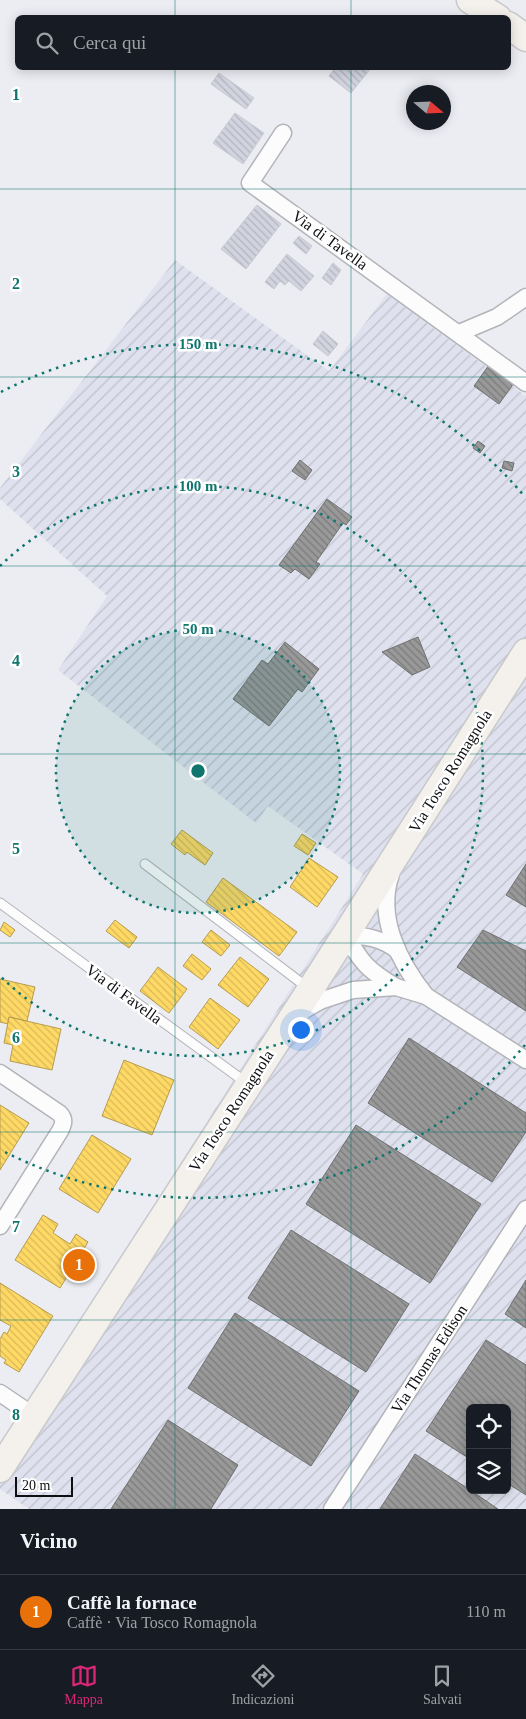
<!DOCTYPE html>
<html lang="it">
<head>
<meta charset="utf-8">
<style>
	:root { --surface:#171b24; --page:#242831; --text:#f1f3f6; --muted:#9ea1a6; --line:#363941; --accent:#db2777 }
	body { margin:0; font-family:Georgia,serif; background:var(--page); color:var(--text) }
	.controls { position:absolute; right:15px; bottom:15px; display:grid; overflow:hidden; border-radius:8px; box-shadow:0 2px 12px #0003 }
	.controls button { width:45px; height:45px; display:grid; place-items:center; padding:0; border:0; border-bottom:1px solid var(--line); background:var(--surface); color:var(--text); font:25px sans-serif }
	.compass { position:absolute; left:406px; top:85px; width:45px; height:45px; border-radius:50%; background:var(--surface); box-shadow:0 2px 12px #0003; rotate:109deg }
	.scale { position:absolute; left:15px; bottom:12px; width:58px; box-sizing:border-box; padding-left:5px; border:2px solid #0e0f12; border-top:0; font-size:14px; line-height:18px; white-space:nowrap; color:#0e0f12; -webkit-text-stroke:4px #fff; paint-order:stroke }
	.you { position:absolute; left:300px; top:1029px; width:18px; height:18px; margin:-12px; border:4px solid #fff; border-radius:50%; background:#1a73e8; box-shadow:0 0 0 8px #1a73e833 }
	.badge { display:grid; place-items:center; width:32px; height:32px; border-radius:50%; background:var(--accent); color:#fff; font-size:16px; font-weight:700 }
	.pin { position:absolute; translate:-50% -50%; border:2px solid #fff; box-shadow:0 1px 5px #0006 }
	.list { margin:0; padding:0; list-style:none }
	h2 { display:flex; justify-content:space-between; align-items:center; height:65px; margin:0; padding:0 20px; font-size:21px }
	h2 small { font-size:16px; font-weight:400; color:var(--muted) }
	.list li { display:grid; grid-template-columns:32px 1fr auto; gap:15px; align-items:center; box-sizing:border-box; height:75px; padding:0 20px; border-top:1px solid var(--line) }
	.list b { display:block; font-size:19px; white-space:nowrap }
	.list p { margin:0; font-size:16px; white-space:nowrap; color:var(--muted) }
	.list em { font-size:16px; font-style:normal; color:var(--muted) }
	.icon { flex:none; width:28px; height:28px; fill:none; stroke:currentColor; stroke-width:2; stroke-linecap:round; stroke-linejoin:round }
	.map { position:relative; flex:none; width:526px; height:1509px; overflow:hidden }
	.search { position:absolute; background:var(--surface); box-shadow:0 2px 12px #0003; left:15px; right:15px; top:15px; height:55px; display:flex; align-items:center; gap:12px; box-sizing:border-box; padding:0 18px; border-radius:8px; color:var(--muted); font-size:19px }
	.sheet { height:140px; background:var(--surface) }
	nav { display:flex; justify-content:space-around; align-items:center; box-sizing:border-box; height:70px; border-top:1px solid var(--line); background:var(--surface); font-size:14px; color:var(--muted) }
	nav a { display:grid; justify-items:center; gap:2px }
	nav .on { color:var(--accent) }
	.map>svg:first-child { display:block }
</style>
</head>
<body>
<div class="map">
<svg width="526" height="1509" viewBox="0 0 526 1509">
	<defs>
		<pattern id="industrial-furrows" width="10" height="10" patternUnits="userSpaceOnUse" patternTransform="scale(1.25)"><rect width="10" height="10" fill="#dfe2ee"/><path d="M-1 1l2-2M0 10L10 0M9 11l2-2" fill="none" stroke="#bec1cb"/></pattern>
		<pattern id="homes-back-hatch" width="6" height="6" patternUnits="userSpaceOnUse" patternTransform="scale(1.25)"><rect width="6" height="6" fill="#ffd966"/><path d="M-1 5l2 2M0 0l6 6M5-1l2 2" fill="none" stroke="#d9b957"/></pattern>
		<pattern id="industry-back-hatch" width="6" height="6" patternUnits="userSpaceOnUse" patternTransform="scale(1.25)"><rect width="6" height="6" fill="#999"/><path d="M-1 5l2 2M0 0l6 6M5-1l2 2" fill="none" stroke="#7b7b7b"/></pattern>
		<pattern id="building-back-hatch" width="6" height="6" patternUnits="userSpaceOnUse" patternTransform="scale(1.25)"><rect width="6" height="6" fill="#d1d3df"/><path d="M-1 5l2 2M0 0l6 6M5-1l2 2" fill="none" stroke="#b2b4be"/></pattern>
	</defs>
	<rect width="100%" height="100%" fill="#ecedf3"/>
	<!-- industrial -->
	<path fill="url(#industrial-furrows)" fill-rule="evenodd" d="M 175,260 L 329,371 L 387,294 L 526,396 L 526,1509 L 29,1509 L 0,1489 L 0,1450 L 363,874 L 268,806 L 256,823 L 58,670 L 107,596 L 0,499 L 0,488 ZM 470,1408 L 507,1408 L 507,1490 L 470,1490 Z"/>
	<!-- homes -->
	<g fill="url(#homes-back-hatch)" stroke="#b79c4d">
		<polygon points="182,830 213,853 205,865 187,852 185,855 171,844"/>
		<polygon points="302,834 316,843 308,855 294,846"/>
		<polygon points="309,858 338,877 317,907 290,887"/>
		<polygon points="223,878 297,932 279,956 206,902"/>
		<polygon points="115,920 137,937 129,948 106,931"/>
		<polygon points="4,922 15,930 10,937 0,930"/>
		<polygon points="211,930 230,945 221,956 202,942"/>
		<polygon points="192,954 211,969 202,980 183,966"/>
		<polygon points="240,957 269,979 248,1007 218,985"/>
		<polygon points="158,967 187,989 169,1013 140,991"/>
		<polygon points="0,979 35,987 27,1021 9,1017 8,1024 0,1022"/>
		<polygon points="210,998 240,1020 218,1049 189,1027"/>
		<polygon points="9,1017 61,1029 52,1070 10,1061 13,1045 4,1043"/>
		<polygon points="124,1060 174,1080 152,1135 102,1116"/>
		<polygon points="0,1105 29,1123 0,1170"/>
		<polygon points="92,1135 131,1159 98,1213 59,1189"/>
		<polygon points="43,1215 58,1224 53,1233 70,1244 76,1234 88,1242 60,1288 15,1260"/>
		<polygon points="0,1283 53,1316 19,1372 4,1363 6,1360 0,1356 0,1339 4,1332 7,1334 11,1326 0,1320"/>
	</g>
	<!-- industry -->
	<g fill="url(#industry-back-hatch)" stroke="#6f7070">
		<polygon points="489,365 514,383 499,404 474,386"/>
		<polygon points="478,441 485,446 480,453 473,448"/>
		<polygon points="300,460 312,470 305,480 292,471"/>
		<polygon points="504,461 514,463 512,471 502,468"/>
		<polygon points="327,499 352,517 346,525 343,523 316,562 320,564 309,579 295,569 291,573 279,565"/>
		<polygon points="418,637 430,667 412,675 382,652"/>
		<polygon points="285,642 319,669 302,692 298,689 269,726 233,699 262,660 268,664"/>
		<polygon points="526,864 526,907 506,895"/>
		<polygon points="483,930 526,951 526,1011 457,967"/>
		<polygon points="409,1038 526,1113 526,1132 492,1182 368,1103"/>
		<polygon points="356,1125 481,1204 430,1283 306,1204"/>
		<polygon points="291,1230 409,1304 366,1372 248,1298"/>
		<polygon points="526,1280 526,1328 505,1314"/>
		<polygon points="235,1313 359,1391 311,1466 188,1388"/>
		<polygon points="486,1340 526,1365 526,1495 507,1483 507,1408 470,1408 470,1459 426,1431"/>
		<polygon points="168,1420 238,1465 211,1509 111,1509"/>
		<polygon points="415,1454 470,1490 498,1509 380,1509"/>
	</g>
	<!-- building -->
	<g fill="url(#building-back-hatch)" stroke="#c9cacf">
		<polygon points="335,68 371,68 351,93 329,76"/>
		<polygon points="219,73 254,98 246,109 211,84"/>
		<polygon points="235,113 264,133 243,164 213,143"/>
		<polygon points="257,205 281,224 246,269 221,249"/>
		<polygon points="299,236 312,246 306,254 293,243"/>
		<polygon points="287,254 314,276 301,291 289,281 285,285 280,281 274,289 265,282"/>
		<polygon points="333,263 341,270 331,285 322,278"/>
		<polygon points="323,331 338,344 328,356 313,344"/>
	</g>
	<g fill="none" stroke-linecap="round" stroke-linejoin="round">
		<defs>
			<g id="service">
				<polyline points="145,864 308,988"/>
				<polyline points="0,903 248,1084"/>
			</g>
			<g id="minor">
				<polyline points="283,133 250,183 526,383"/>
				<polyline points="459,333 497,317 526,297"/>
				<path d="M 391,874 C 376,917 399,962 426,996"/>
				<path d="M 346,935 C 361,963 369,971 396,987"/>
				<path d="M 346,935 C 366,936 381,938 397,950"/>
				<polyline points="299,1013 320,1001 353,990 396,987 426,996 526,1060"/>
				<path d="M 0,1073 L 59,1113 C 65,1119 64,1123 60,1131 L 0,1226"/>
				<polyline points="0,1393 34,1416"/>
				<polyline points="332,1509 526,1209"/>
			</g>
			<g id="primary">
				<polyline points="470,0 498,18"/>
				<polyline points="508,25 526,38"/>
				<polyline points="0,1469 310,990 526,652"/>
			</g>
		</defs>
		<!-- service casing -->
		<use href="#service" stroke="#b3b4b9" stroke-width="11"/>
		<!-- minor casing -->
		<use href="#minor" stroke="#b3b4b9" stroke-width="19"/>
		<!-- primary casing -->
		<use href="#primary" stroke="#c8c9cc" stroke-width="29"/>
		<!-- service -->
		<use href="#service" stroke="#fcfcfd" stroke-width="9"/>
		<!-- minor -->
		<use href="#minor" stroke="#fcfcfd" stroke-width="16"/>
		<!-- primary -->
		<use href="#primary" stroke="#f4f0eb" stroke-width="26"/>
	</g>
	<!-- grid -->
	<path fill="none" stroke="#0f766e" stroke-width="1" stroke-opacity="0.55" d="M 175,0 L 175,18M 351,0 L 351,18M 175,68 L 175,1509M 351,68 L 351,1509M 0,189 L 526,189M 0,377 L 526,377M 0,566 L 526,566M 0,754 L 526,754M 0,943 L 526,943M 0,1132 L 526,1132M 0,1320 L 526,1320"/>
	<!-- distance rings -->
	<circle cx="198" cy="771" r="142" fill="#0f766e" fill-opacity=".12"/>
	<g fill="none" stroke="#0f766e" stroke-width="2.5" stroke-dasharray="2.5 5">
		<circle cx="198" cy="771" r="142"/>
		<path d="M0 566A285 285 0 1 1 0 976"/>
		<path d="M525 1045A427 427 0 0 1 1 1150M1 392A427 427 0 0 1 525 497"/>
	</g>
	<g text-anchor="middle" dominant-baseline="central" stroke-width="5" stroke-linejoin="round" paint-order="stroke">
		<!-- street labels -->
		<g font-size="16" fill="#0e0f12" stroke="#fff">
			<text transform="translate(330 240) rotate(36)">Via di Tavella</text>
			<text transform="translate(450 771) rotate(-58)">Via Tosco Romagnola</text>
			<text transform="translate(124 994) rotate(36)">Via di Favella</text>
			<text transform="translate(231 1111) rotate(-57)">Via Tosco Romagnola</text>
			<text transform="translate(429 1359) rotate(-57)">Via Thomas Edison</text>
		</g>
	</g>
	<g font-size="16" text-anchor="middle" font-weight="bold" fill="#0f766e" stroke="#fff" stroke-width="5" stroke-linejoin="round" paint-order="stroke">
		<text x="16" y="100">1</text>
		<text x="16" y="289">2</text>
		<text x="16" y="477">3</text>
		<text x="16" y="666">4</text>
		<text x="16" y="854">5</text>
		<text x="16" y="1043">6</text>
		<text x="16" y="1232">7</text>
		<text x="16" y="1420">8</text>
	</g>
	<circle cx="198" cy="771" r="8" fill="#0f766e" stroke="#fff" stroke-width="2.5"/>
	<g font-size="15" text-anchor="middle" font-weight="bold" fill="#0f766e" stroke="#fff" stroke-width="5" stroke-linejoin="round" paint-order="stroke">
		<text x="198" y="349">150 m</text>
		<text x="198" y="491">100 m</text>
		<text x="198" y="634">50 m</text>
	</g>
</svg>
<div class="controls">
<button><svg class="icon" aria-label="locate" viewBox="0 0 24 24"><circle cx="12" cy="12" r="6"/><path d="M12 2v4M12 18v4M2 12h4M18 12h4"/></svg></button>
<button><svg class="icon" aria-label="layers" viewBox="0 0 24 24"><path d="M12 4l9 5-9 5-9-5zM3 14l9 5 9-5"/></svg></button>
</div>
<svg class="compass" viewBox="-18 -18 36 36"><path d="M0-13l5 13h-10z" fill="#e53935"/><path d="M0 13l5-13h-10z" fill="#9ea1a6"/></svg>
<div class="scale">20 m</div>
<div class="you"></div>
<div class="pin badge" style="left:79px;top:1265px;background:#e8710a">1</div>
<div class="search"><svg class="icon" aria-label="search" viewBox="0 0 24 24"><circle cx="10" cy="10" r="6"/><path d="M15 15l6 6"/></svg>Cerca qui</div>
</div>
<section class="sheet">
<h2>Vicino<small></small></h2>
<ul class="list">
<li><span class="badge" style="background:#e8710a">1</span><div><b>Caffè la fornace</b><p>Caffè · Via Tosco Romagnola</p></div><em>110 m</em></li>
</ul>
</section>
<nav>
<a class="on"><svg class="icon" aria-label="map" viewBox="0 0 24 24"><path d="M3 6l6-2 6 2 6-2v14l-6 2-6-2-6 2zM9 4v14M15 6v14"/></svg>Mappa</a>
<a><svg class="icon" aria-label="directions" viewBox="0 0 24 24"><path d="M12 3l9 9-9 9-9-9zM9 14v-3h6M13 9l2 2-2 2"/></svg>Indicazioni</a>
<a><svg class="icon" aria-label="saved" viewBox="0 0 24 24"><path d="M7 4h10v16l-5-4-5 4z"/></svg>Salvati</a>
</nav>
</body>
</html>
